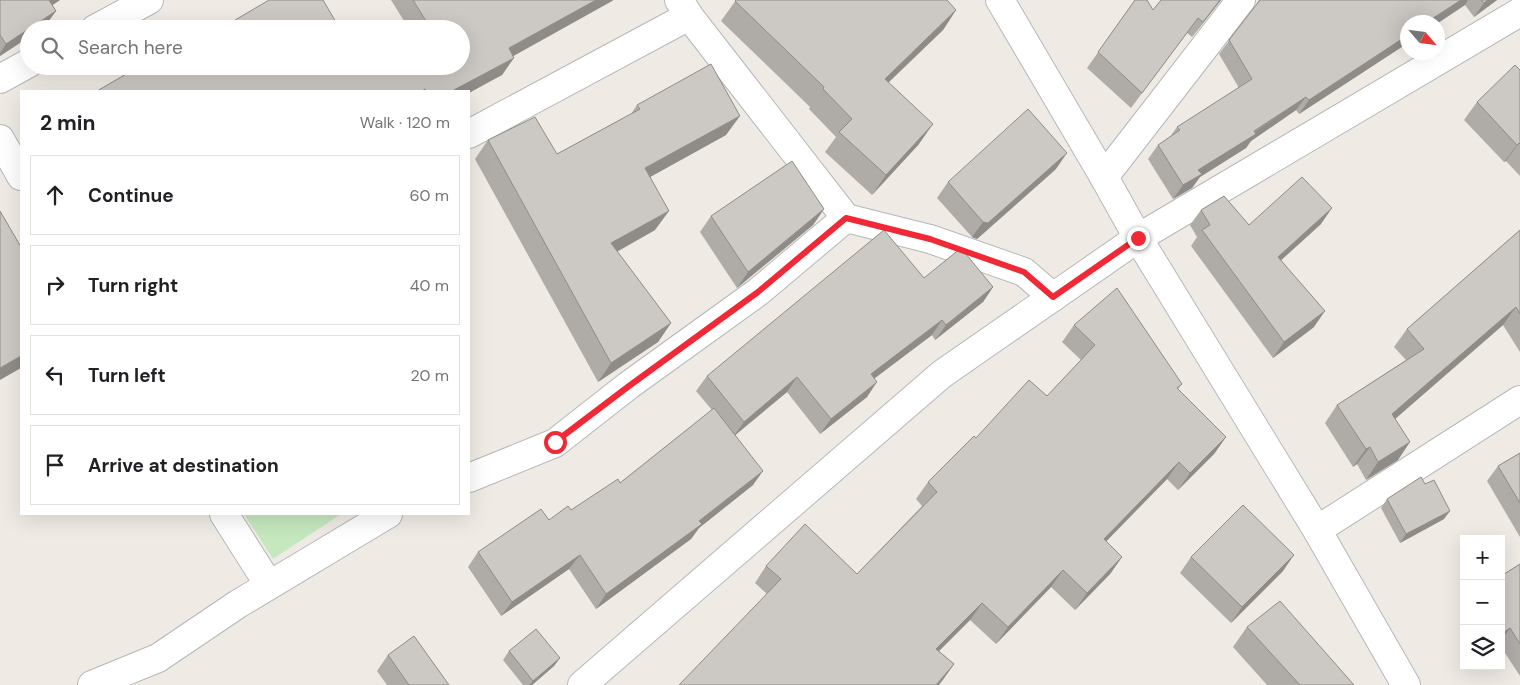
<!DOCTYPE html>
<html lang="en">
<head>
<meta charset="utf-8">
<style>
	:root { --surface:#fff; --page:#f2f2f2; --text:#202124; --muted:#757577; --line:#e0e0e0 }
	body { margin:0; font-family:"DM Sans",sans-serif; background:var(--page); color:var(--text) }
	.controls { position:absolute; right:15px; bottom:15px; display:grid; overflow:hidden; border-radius:0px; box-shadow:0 5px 20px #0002 }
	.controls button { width:45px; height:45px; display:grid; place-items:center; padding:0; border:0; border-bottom:1px solid var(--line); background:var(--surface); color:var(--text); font:25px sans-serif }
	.compass { position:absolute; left:1400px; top:15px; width:45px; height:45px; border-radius:50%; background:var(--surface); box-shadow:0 5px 20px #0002; rotate:118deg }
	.stop { position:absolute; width:15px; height:15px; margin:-11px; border:4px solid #f12836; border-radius:50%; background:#fff }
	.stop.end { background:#f12836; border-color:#fff; box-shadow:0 1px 5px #0008 }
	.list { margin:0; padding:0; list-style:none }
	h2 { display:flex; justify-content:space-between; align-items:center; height:65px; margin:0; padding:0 20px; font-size:21px }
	h2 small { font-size:16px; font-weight:400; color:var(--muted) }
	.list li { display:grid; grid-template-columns:32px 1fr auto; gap:15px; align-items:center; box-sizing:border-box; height:80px; margin:0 10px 10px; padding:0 10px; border:1px solid var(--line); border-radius:0px }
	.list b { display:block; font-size:19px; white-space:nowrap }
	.list em { font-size:16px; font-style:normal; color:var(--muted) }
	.icon { flex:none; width:28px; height:28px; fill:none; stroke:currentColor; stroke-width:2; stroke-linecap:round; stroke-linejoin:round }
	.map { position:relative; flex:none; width:1520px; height:685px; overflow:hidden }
	.search { position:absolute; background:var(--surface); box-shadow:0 5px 20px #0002; left:20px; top:20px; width:450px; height:55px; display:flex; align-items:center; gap:12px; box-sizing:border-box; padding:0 18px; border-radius:28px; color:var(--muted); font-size:19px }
	.panel { position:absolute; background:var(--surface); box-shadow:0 5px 20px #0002; left:20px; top:90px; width:450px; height:425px; border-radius:0px }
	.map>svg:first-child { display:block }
</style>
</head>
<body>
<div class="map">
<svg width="1520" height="685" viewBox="0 0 1520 685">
	<rect width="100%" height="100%" fill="#efebe4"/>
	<!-- green -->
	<polygon fill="#c5e8bf" points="244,514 341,514 273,559"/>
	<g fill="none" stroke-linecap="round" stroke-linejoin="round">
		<defs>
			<g id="minor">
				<polyline points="689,16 846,218"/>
				<polyline points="95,29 149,0"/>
				<polyline points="0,79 29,63"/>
				<polyline points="469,134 689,16 679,0"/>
				<polyline points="0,139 21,176"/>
				<polyline points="1104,177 1241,0"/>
				<polyline points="469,478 555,443 629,385 758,292 846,218 930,239 1024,272 1053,297"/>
				<polyline points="224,514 269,585"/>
				<polyline points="1317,530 1520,400"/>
				<polyline points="92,685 158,658 238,604 388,514"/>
				<polyline points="582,685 942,374 1138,238 1520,12"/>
			</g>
			<polyline id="tertiary" points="1000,0 1104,177 1138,238 1317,530 1406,685"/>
		</defs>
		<!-- minor casing -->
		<use href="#minor" stroke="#b4b8bb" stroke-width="30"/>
		<!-- tertiary casing -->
		<use href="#tertiary" stroke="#b4b8bb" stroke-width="30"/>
		<!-- minor -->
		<use href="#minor" stroke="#fff" stroke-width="28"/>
		<!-- tertiary -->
		<use href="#tertiary" stroke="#fff" stroke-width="28"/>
	</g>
	<!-- wall -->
	<g fill="#afaca8">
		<polygon points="0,0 60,0 52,5 56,11 45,26 29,29 29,37 0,56"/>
		<polygon points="391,0 613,0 612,1 513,56 502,75 469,91 97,91 362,67 461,29 409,29"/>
		<polygon points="736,0 956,10 943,30 888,83 919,144 872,195 825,152 836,137 809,109 810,107 721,21"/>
		<polygon points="1135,0 1153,10 1161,0 1221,0 1192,37 1187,33 1131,108 1087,68"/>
		<polygon points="1259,0 1497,0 1474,17 1465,5 1299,114 1296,110 1251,141 1246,148 1200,177 1192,188 1173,199 1148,159 1158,145 1169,138 1177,127 1239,88 1219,54 1255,7"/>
		<polygon points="1520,70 1520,176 1506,161 1504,162 1464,120 1477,102"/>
		<polygon points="637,105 726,135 650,177 655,230 617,252 671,323 658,342 598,382 475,159 488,140 557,154 631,114"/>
		<polygon points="1056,169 977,239 972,237 937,198 948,182"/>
		<polygon points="824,209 813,225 737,288 700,232 711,216"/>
		<polygon points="1201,210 1249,225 1321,224 1281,260 1314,327 1273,358 1191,246 1197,237 1190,225"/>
		<polygon points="1520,230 1520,352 1503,325 1395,419 1398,460 1366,480 1357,464 1353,467 1325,423 1337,405 1406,360 1394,347 1407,329"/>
		<polygon points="924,278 993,287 983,302 935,340 932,335 874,379 867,397 820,434 787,392 735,435 753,485 699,528 691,539 596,609 569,569 501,616 468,567 478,552 571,510 620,483 712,410 696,391 707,376"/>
		<polygon points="1074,325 1182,384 1178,389 1226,437 1214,454 1178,490 1167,479 1106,541 1122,557 1110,574 1075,610 1051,587 996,644 970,620 939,651 954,664 942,681 767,594 755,583 766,566 857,574 922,506 916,499 928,482 976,438 1047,396 1081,360 1062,342"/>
		<polygon points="1520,453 1520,537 1487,481 1498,466"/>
		<polygon points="1387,499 1444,519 1400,543 1381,508"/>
		<polygon points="1191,557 1283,571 1231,623 1180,573"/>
		<polygon points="1520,564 1520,676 1501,647 1501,576"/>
		<polygon points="1247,627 1354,685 1267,685 1233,647"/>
		<polygon points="509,651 560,658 554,666 532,685 523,685 503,660"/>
		<polygon points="388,655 449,685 387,685 377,671"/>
	</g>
	<!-- shaded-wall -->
	<g fill="#8f8c88">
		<polygon points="48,0 60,0 38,15"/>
		<polygon points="596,0 613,0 612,1 497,65 509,48"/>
		<polygon points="1220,0 1221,0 1192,37 1203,22"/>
		<polygon points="1461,0 1468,0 1465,5 1438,23 1427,22"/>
		<polygon points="1488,0 1497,0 1474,17 1484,3"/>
		<polygon points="956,10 943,30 871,99 885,79"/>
		<polygon points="56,11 45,26 41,29 29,29"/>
		<polygon points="29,29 29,37 0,56 0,53 6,44"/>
		<polygon points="1408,35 1408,43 1299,114 1309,100"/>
		<polygon points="514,58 502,75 469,93 469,91 452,91"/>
		<polygon points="1306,97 1296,110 1251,141 1246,148 1200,177 1192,188 1173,199 1183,185 1198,170"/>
		<polygon points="740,116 726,135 632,187 645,168"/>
		<polygon points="933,124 919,144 872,195 886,175"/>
		<polygon points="1519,143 1506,161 1504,162 1517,145"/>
		<polygon points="1067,153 1056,169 977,239 972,237 983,222"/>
		<polygon points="1332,208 1321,224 1267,273 1278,257"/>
		<polygon points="824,209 813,225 737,288 748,272"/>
		<polygon points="669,211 655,230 598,262 611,243"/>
		<polygon points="993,287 983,302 935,340 946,325"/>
		<polygon points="1516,307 1503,325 1380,432 1392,414"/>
		<polygon points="1325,311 1314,327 1273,358 1284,342"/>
		<polygon points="942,320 932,335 860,389 871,374"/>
		<polygon points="671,323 658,342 598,382 611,363"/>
		<polygon points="21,356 21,368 0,380 0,368"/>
		<polygon points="797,377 787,392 733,437 744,422"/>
		<polygon points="877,382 867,397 820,434 831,419"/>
		<polygon points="1226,437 1214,454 1178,490 1190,473"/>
		<polygon points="1410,442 1398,460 1366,480 1378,462"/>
		<polygon points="1370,447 1357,464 1353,467 1366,449"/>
		<polygon points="1179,462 1167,479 1092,556 1104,539"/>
		<polygon points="763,471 753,485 699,528 691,539 596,609 606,594"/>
		<polygon points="1450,511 1444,519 1400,543 1406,534"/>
		<polygon points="580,555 569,569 501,616 512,602"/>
		<polygon points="1294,555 1283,571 1231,623 1242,607"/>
		<polygon points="1122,557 1110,574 1075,610 1087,593"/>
		<polygon points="1063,570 1051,587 996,644 1008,627"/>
		<polygon points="982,603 970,620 924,666 936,649"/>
		<polygon points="1510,628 1501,641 1501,634"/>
		<polygon points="560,658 554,666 532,685 529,685 533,681"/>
		<polygon points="954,664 942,681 939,685 936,685"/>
	</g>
	<!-- building -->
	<g fill="#ccc8c3" stroke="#8f8c88">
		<polygon points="0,0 49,0 56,11 6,44 0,35"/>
		<polygon points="269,0 323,0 340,29 220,29"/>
		<polygon points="413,0 596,0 509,48 514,58 452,91 426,91 425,89 422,91 97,91 140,66 461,66 461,29 431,29"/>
		<polygon points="736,0 947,0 956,10 885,79 933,124 886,175 839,132 852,119 823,89 824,87 735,1"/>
		<polygon points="1135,0 1147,0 1153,10 1161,0 1220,0 1203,22 1198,18 1142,93 1098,52"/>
		<polygon points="1260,0 1461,0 1427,22 1408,22 1408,35 1309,100 1306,97 1254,131 1256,134 1198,170 1202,174 1183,185 1158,145 1180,130 1177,127 1252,79 1229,40"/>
		<polygon points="1481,0 1488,0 1484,3"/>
		<polygon points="711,64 740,116 645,168 669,211 611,243 671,323 611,363 488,140 535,117 557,154 640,109 637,105"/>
		<polygon points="1515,65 1520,70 1520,144 1519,143 1517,145 1477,102"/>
		<polygon points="1028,109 1067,153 988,223 983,222 948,182"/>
		<polygon points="792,161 824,209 748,272 711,216"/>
		<polygon points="1302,177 1332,208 1278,257 1325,311 1284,342 1202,230 1210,225 1201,210 1224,196 1249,225"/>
		<polygon points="0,211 21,247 21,356 0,368"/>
		<polygon points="884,230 924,278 961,248 993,287 946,325 942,320 871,374 877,382 831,419 797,377 744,422 707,376"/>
		<polygon points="1520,230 1520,314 1516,307 1392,414 1410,442 1378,462 1370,447 1366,449 1337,405 1424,349 1407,329"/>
		<polygon points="1117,288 1182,384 1177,388 1226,437 1190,473 1179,462 1104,539 1122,557 1087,593 1063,570 1008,627 982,603 936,649 954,664 936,685 679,685 781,579 766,566 805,524 857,574 937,492 928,482 974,436 976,438 1029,380 1047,396 1095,345 1074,325"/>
		<polygon points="714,408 763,471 699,521 702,524 606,594 580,555 512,602 478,552 541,509 549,520 568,506 571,510 618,479 620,483"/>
		<polygon points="1520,453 1520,503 1498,466"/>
		<polygon points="1421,477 1425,484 1434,480 1450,511 1406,534 1387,499"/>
		<polygon points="1243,505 1294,555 1242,607 1191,557"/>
		<polygon points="1520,564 1520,644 1510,628 1501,634 1501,576"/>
		<polygon points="1280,601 1354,685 1300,685 1247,627"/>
		<polygon points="536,629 560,658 533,681 509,651"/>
		<polygon points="414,636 449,685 409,685 388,655"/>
	</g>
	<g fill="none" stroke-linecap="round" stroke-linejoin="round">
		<!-- route -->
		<polyline stroke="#f12836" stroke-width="6" points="555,442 629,386 758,292 846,218 930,239 1024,272 1053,297 1138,238"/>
	</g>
</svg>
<div class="controls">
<button>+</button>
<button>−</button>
<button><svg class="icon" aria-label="layers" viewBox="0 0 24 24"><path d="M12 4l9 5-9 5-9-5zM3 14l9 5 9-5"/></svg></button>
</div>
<svg class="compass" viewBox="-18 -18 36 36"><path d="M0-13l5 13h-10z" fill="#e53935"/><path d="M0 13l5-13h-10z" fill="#757577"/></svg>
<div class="stop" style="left:555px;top:442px"></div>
<div class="stop end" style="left:1138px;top:238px"></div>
<div class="search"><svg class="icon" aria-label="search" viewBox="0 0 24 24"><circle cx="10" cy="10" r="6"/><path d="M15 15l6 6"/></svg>Search here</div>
<section class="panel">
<h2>2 min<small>Walk · 120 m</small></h2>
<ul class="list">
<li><svg class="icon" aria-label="ahead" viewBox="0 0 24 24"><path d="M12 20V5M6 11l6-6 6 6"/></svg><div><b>Continue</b></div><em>60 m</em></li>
<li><svg class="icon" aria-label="right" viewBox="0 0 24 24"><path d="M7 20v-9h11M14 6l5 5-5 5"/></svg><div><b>Turn right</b></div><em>40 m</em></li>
<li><svg class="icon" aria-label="left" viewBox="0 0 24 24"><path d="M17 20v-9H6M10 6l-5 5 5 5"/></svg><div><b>Turn left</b></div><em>20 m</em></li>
<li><svg class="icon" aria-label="arrive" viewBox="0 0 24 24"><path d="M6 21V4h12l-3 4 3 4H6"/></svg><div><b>Arrive at destination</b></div></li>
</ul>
</section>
</div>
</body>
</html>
